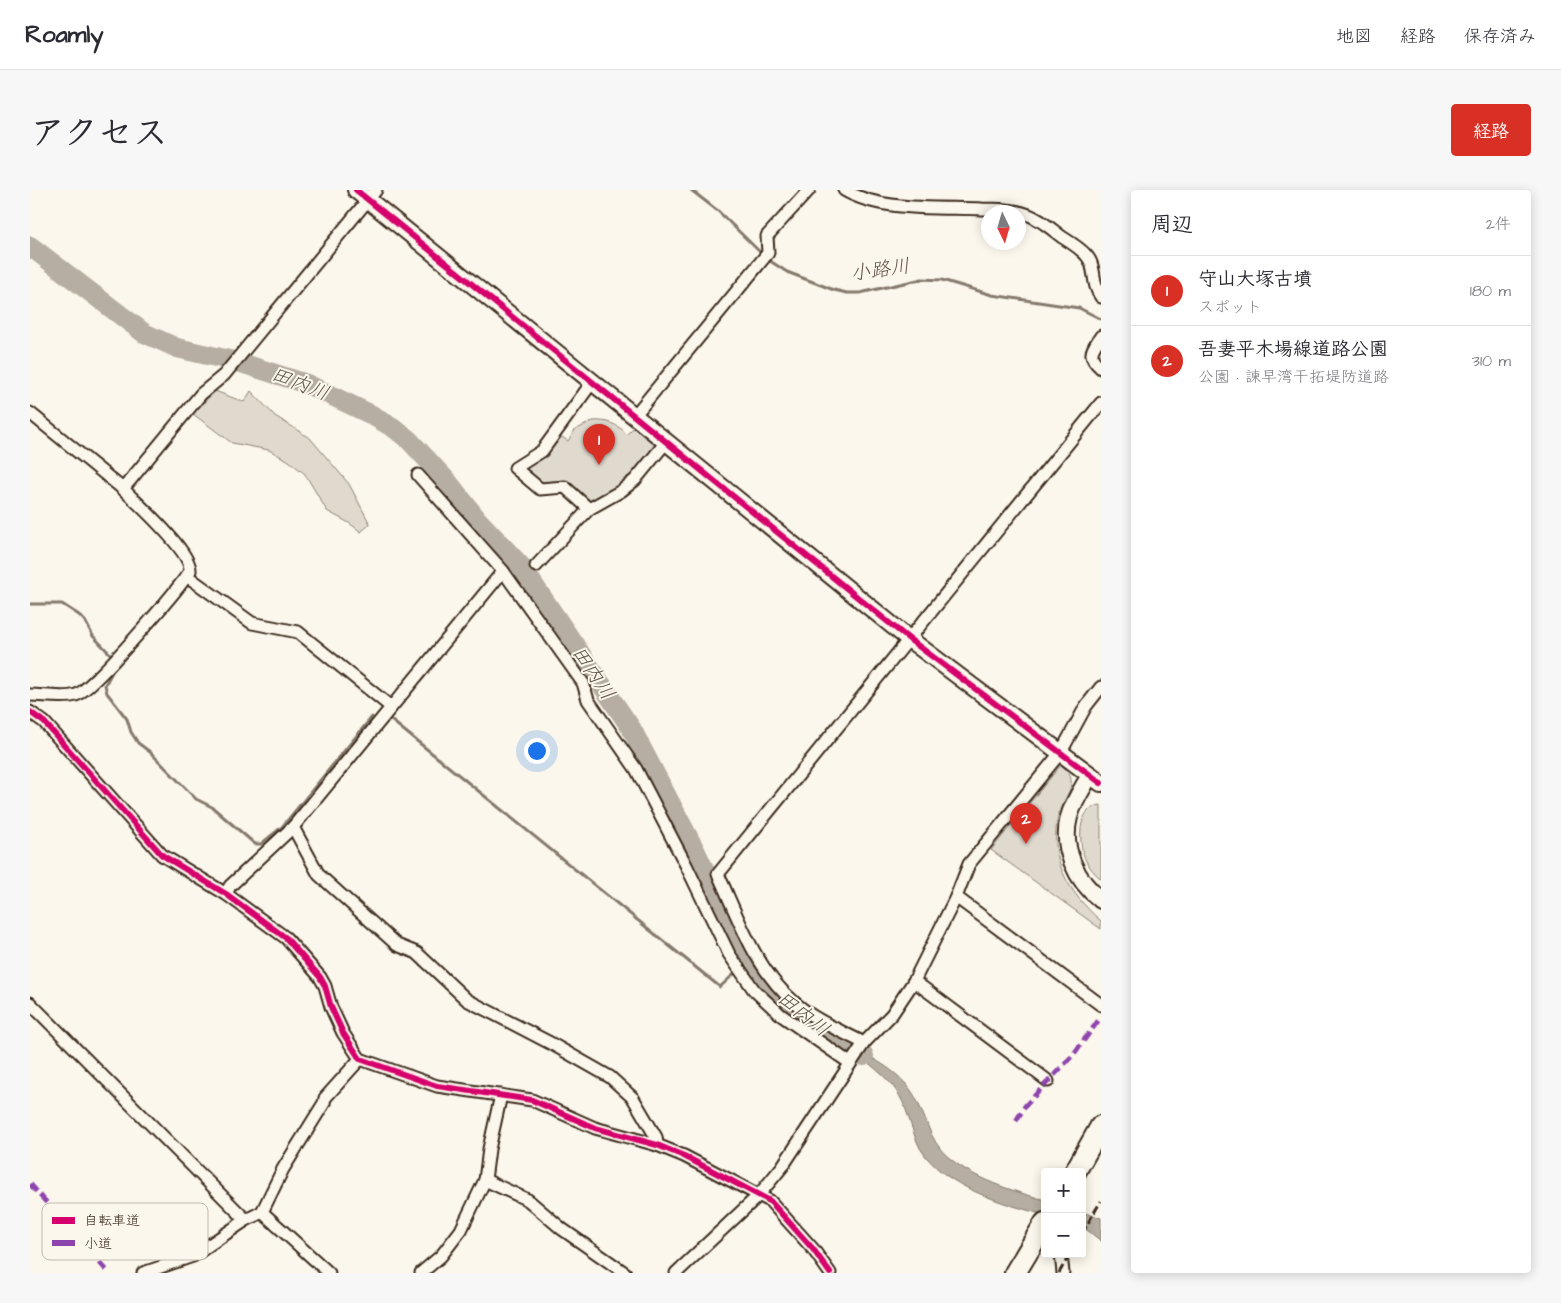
<!DOCTYPE html>
<html lang="ja">
<head>
<meta charset="utf-8">
<style>
	:root { --surface:#fff; --page:#f7f7f7; --text:#2b2b33; --muted:#7c7c81; --line:#e1e1e2; --accent:#d93025 }
	body { margin:0; font-family:"Architects Daughter","Klee One",sans-serif; background:var(--page); color:var(--text) }
	.controls { position:absolute; right:15px; bottom:15px; display:grid; overflow:hidden; border-radius:5px; box-shadow:0 2px 12px #0003 }
	.controls button { width:45px; height:45px; display:grid; place-items:center; padding:0; border:0; border-bottom:1px solid var(--line); background:var(--surface); color:var(--text); font:25px sans-serif }
	.compass { position:absolute; left:951px; top:15px; width:45px; height:45px; border-radius:50%; background:var(--surface); box-shadow:0 2px 12px #0003; rotate:175deg }
	.you { position:absolute; left:506px; top:560px; width:18px; height:18px; margin:-12px; border:4px solid #fff; border-radius:50%; background:#1a73e8; box-shadow:0 0 0 8px #1a73e833 }
	.badge { display:grid; place-items:center; width:32px; height:32px; border-radius:50%; background:var(--accent); color:#fff; font-size:16px; font-weight:700 }
	.pin { position:absolute; translate:-50% -41px; filter:drop-shadow(0 1px 2px #0008) }
	.pin::after { content:''; position:absolute; top:26px; width:18px; height:15px; background:inherit; clip-path:polygon(0 0,100% 0,50% 100%) }
	.list { margin:0; padding:0; list-style:none }
	h2 { display:flex; justify-content:space-between; align-items:center; height:65px; margin:0; padding:0 20px; font-size:21px }
	h2 small { font-size:16px; font-weight:400; color:var(--muted) }
	.list li { display:grid; grid-template-columns:32px 1fr auto; gap:15px; align-items:center; box-sizing:border-box; height:70px; padding:0 20px; border-top:1px solid var(--line) }
	.list b { display:block; font-size:19px; white-space:nowrap }
	.list p { margin:0; font-size:16px; white-space:nowrap; color:var(--muted) }
	.list em { font-size:16px; font-style:normal; color:var(--muted) }
	.map { position:relative; flex:none; width:1071px; height:1083px; overflow:hidden; border-radius:5px }
	header { display:flex; align-items:center; gap:30px; box-sizing:border-box; height:70px; padding:0 25px; background:var(--surface); border-bottom:1px solid var(--line) }
	header strong { font-size:24px }
	nav { display:flex; gap:28px; margin-inline-start:auto; font-size:18px }
	.intro { display:flex; align-items:center; justify-content:space-between; box-sizing:border-box; height:120px; padding:0 30px }
	h1 { margin:0; font-size:35px }
	.button { padding:12px 22px; border-radius:5px; background:var(--accent); color:#fff; font-size:18px; font-weight:700 }
	main { display:flex; gap:30px; padding:0 30px }
	aside { flex:1; background:var(--surface); border-radius:5px; box-shadow:0 2px 12px #0003 }
	.map>svg:first-child { display:block }
</style>
</head>
<body>
<header>
<strong>Roamly</strong>
<nav><a>地図</a><a>経路</a><a>保存済み</a></nav>
</header>
<div class="intro"><h1>アクセス</h1><a class="button">経路</a></div>
<main>
<div class="map">
<svg width="1071" height="1083" viewBox="0 0 1071 1083">
	<rect width="100%" height="100%" fill="#fbf7ec"/>
	<filter id="ink" filterUnits="userSpaceOnUse"><feTurbulence type="fractalNoise" baseFrequency=".02" numOctaves="2"/><feDisplacementMap in="SourceGraphic" scale="10" xChannelSelector="R" yChannelSelector="G"/><feConvolveMatrix kernelMatrix="1 2 1 2 8 2 1 2 1" color-interpolation-filters="sRGB"/></filter>
	<g filter="url(#ink)">
		<!-- green -->
		<g fill="#dfd9ce" stroke="#8d8276">
			<polygon points="185,201 214,212 221,201 245,226 280,248 319,294 340,334 331,342 319,333 297,321 275,284 259,271 239,260 202,253 163,224"/>
			<path d="M 563,231 C 577,230 587,234 597,244 L 606,235 L 628,254 L 603,287 L 559,315 L 535,294 L 511,296 L 492,280 L 508,271 L 529,245 L 538,251 L 545,240 Z"/>
			<path d="M 1031,575 C 1037,580 1042,585 1041,594 C 1040,604 1032,613 1029,622 C 1017,668 1038,702 1071,731 L 1071,739 L 961,660 Z"/>
			<path d="M 1071,615 L 1071,689 C 1065,684 1060,678 1056,671 C 1048,654 1046,617 1071,615 Z"/>
		</g>
		<!-- water -->
		<g fill="#b6aea2" stroke="#85796d">
			<path d="M 811,851 C 837,866 868,878 884,905 C 896,925 899,950 917,966 C 945,990 980,1000 1015,1010 L 1015,1025 C 974,1014 913,997 890,958 C 880,939 878,916 865,899 C 853,882 827,865 811,851 Z"/>
			<polygon points="1052,1022 1071,1028 1071,1051 1057,1040 1052,1038"/>
		</g>
		<g fill="none" stroke-linecap="round" stroke-linejoin="round">
			<!-- stream -->
			<g stroke="#85796d" stroke-width="3">
				<polyline points="661,0 688,21 733,65"/>
				<polyline points="737,69 757,82 804,100 817,103 830,103 892,89 912,90 962,105 1049,118 1071,129"/>
				<polyline points="0,414 32,414 49,425 55,431 63,446 83,467"/>
				<polyline points="87,473 75,495 77,503 97,529 101,542 108,553 120,562 166,609 182,617 225,654 231,654 252,637 342,527"/>
				<polyline points="361,530 690,797 704,784"/>
				<polyline points="713,776 718,770"/>
			</g>
			<!-- river -->
			<polyline stroke="#b6aea2" stroke-width="20" points="0,56 114,143 147,158 208,172 277,194 340,224 364,238 379,250 418,292 447,329 491,376 601,538 666,662 718,770 730,787 759,819 834,866"/>
			<defs>
				<g id="street">
					<path d="M 814,0 C 851,22 909,17 952,19 C 965,19 980,19 993,23 C 1008,27 1020,38 1032,47 C 1040,52 1050,58 1056,65 C 1067,76 1061,95 1071,107"/>
					<path d="M 1071,146 C 1062,160 1056,165 1071,178"/>
					<polyline points="0,223 93,299 171,204 194,185 346,0"/>
					<polyline points="605,225 738,63 737,46 779,0"/>
					<polyline points="388,285 473,381 553,493 558,510 606,579 656,675 699,764 724,800 751,825 820,873"/>
					<polyline points="559,319 535,297 510,299 485,278 512,261 563,191"/>
					<polyline points="506,376 559,319 591,301 605,290 637,251"/>
					<polyline points="157,386 222,433 268,442 361,517"/>
					<path d="M 0,505 C 13,505 34,509 46,505 C 61,501 150,398 160,381 C 162,362 107,313 93,299"/>
					<polyline points="0,522 14,532 132,665 196,704 256,748 290,787 295,796 301,817 313,843 330,869 407,896 502,910 565,938 627,955 654,966 740,1011 783,1059 800,1083"/>
					<polyline points="263,637 289,685 367,755 387,763 437,810 522,854 580,887 603,908 626,947 627,955"/>
					<polyline points="196,704 200,696 263,637 473,381"/>
					<polyline points="926,707 1071,815"/>
					<polyline points="884,791 1018,891"/>
					<polyline points="0,813 216,1030"/>
					<path d="M 834,853 C 811,841 784,830 764,812 C 725,779 709,729 688,684 L 1071,213"/>
					<polyline points="455,990 498,1010 532,1039 595,1083"/>
					<polyline points="232,1022 299,1083"/>
					<polyline points="1031,1064 1033,1083"/>
					<polyline points="113,1083 163,1066 216,1030 232,1022 253,979 294,913 295,908 330,869"/>
					<polyline points="391,1083 411,1066 431,1040 455,990 459,959 471,905"/>
					<polyline points="646,1083 728,1006 752,977 834,853 862,824 884,791 926,707 939,674 1031,562 1056,516 1071,497"/>
				</g>
				<g id="secondary">
					<polyline points="326,0 879,449 1071,593"/>
					<path d="M 1060,585 C 1053,598 1043,612 1039,627 C 1031,658 1046,691 1071,710"/>
				</g>
				<g id="highway">
					<polyline points="1045,982 1071,936"/>
					<polyline points="985,1083 1015,1033"/>
				</g>
			</defs>
			<!-- street casing -->
			<use href="#street" stroke="#3b2a1e" stroke-width="15"/>
			<!-- secondary casing -->
			<use href="#secondary" stroke="#3b2a1e" stroke-width="20"/>
			<!-- highway casing -->
			<use href="#highway" stroke="#3b2a1e" stroke-width="24"/>
			<!-- street -->
			<use href="#street" stroke="#fbf7ec" stroke-width="11"/>
			<!-- secondary -->
			<use href="#secondary" stroke="#fbf7ec" stroke-width="16"/>
			<!-- highway -->
			<use href="#highway" stroke="#fbf7ec" stroke-width="20"/>
			<!-- rail -->
			<g stroke="#3b2a1e" stroke-width="3" stroke-dasharray="8 4" stroke-linecap="butt">
				<polyline points="1052,1043 1071,1011"/>
				<polyline points="1029,1083 1040,1064"/>
			</g>
			<!-- quiet -->
			<g stroke="#8e44ad" stroke-width="5" stroke-dasharray="10 5" stroke-linecap="butt">
				<polyline points="986,931 995,916 1043,865 1071,827"/>
				<polyline points="0,994 79,1083"/>
			</g>
			<defs>
				<g id="cycleway">
					<polyline points="326,0 879,449 1071,593"/>
					<polyline points="0,522 14,532 132,665 196,704 256,748 290,787 295,796 301,817 313,843 330,869 407,896 502,910 565,938 627,955 654,966 740,1011 783,1059 800,1083"/>
				</g>
			</defs>
			<!-- cycleway casing -->
			<use href="#cycleway" stroke="#fbf7ec" stroke-width="9"/>
			<!-- cycleway -->
			<use href="#cycleway" stroke="#d6006c" stroke-width="6"/>
		</g>
	</g>
	<g text-anchor="middle" dominant-baseline="central" stroke-width="4" stroke-linejoin="round" paint-order="stroke">
		<!-- water labels -->
		<g font-size="20" font-style="italic" fill="#605246" stroke="#fbf7ec">
			<text transform="translate(850 80) rotate(-8)">小路川</text>
			<text transform="translate(270 194) rotate(21)">田内川</text>
			<text transform="translate(563 483) rotate(56)">田内川</text>
			<text transform="translate(773 824) rotate(38)">田内川</text>
		</g>
	</g>
	<!-- legend -->
	<rect x="12" y="1013" width="166" height="57" rx="8" fill="#fbf7ec" stroke="#c1baae" stroke-width="1"/>
	<rect x="22" y="1027" width="23" height="7" fill="#d6006c"/>
	<rect x="22" y="1050" width="23" height="6" fill="#8e44ad"/>
	<g font-size="14" fill="#3b2a1e">
		<text x="54" y="1035">自転車道</text>
		<text x="54" y="1058">小道</text>
	</g>
</svg>
<div class="controls">
<button>+</button>
<button>−</button>
</div>
<svg class="compass" viewBox="-18 -18 36 36"><path d="M0-13l5 13h-10z" fill="#e53935"/><path d="M0 13l5-13h-10z" fill="#7c7c81"/></svg>
<div class="you"></div>
<div class="pin badge" style="left:569px;top:275px">1</div>
<div class="pin badge" style="left:996px;top:654px">2</div>
</div>
<aside>
<h2>周辺<small>2件</small></h2>
<ul class="list">
<li><span class="badge">1</span><div><b>守山大塚古墳</b><p>スポット</p></div><em>180 m</em></li>
<li><span class="badge">2</span><div><b>吾妻平木場線道路公園</b><p>公園 · 諫早湾干拓堤防道路</p></div><em>310 m</em></li>
</ul>
</aside>
</main>
</body>
</html>
